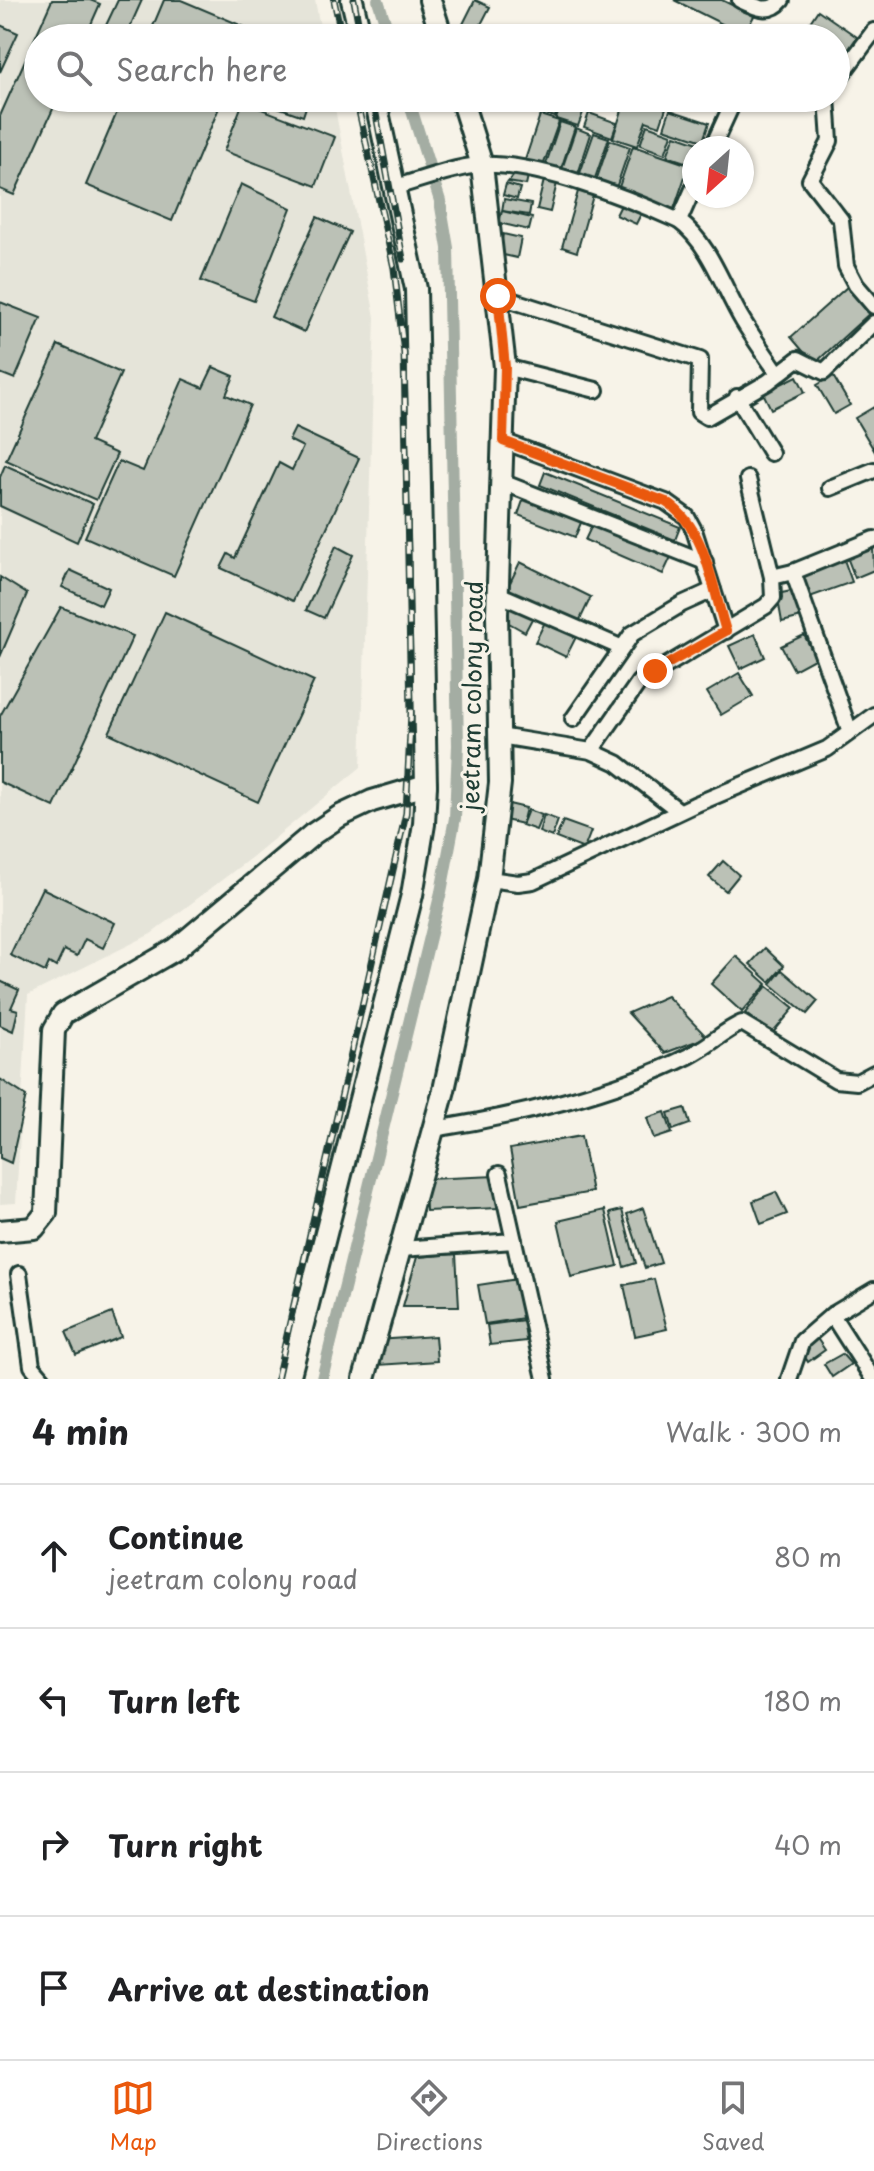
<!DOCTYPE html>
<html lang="en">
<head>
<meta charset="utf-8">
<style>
	:root { --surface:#fff; --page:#f2f2f2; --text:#202124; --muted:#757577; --line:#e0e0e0; --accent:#ea580c }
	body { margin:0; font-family:"Playpen Sans",sans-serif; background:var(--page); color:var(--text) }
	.compass { position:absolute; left:682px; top:136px; width:72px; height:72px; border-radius:50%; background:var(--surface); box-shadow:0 2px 6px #0004; rotate:207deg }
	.stop { position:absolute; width:24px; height:24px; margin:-18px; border:6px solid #ea580c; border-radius:50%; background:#fff }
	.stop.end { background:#ea580c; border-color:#fff; box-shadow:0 2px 8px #0008 }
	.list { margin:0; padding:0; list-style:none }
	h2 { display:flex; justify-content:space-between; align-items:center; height:104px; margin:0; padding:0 32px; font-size:34px }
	h2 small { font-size:26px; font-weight:400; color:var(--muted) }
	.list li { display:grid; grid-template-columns:52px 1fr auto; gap:24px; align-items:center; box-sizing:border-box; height:144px; padding:0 32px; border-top:2px solid var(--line) }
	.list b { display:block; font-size:30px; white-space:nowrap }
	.list p { margin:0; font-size:26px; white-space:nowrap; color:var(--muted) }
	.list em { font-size:26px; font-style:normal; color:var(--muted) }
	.icon { flex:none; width:44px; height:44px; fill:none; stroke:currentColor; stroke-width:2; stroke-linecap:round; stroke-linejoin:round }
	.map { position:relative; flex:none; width:874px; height:1379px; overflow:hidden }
	.search { position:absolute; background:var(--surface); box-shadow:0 2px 6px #0004; left:24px; right:24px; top:24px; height:88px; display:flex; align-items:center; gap:20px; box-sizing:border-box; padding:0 28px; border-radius:44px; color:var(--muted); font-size:30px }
	.sheet { height:680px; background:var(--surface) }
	nav { display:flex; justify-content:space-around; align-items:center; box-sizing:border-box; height:112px; border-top:2px solid var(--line); background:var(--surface); font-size:22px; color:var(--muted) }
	nav a { display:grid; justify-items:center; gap:4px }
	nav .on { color:var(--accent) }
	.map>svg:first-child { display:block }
</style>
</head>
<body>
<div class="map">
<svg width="874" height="1379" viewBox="0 0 874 1379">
	<rect width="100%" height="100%" fill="#f7f3e8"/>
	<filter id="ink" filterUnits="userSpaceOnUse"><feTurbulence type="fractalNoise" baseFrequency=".0125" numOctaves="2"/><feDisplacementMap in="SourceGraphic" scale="16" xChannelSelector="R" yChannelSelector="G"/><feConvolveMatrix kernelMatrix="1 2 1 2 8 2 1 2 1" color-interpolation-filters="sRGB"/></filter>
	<g filter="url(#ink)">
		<!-- built -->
		<polygon fill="#e5e4d9" points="0,0 315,0 322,38 38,38 38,98 333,98 375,317 361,767 252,857 151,934 28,995 16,1203 0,1204"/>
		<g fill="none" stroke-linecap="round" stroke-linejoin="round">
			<!-- canal -->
			<g stroke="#a4ada3" stroke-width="12">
				<polyline points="378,0 390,38"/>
				<polyline points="322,1379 441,892 455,818 458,745 448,248 440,201 408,98"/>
			</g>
		</g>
		<!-- building -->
		<g fill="#bbc1b6" stroke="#1f3d34" stroke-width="2">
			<polygon points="52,0 90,0 100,4 85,38 38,38 38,98 58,98 14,195 0,189 0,116"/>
			<polygon points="118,0 142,0 125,38 100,38"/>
			<polygon points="164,0 181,0 252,30 248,38 148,38"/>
			<polygon points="475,0 490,7 474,38 471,38 459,32"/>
			<polygon points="674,0 722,0 754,16 744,35"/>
			<polygon points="818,10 857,37 848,50 810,22"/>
			<polygon points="0,25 18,33 0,72"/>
			<polygon points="123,98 223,98 172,221 86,185"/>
			<polygon points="252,98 309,98 303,116"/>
			<polygon points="534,98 561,98 555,117 530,109"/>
			<polygon points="582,98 613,98 608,109"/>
			<polygon points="626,98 666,108 660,126 646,121 637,146 613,138"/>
			<polygon points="563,99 585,107 578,126 556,119"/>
			<polygon points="243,102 335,137 316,186 224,151"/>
			<polygon points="670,110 709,123 703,141 664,128"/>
			<polygon points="589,113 617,123 612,137 584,127"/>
			<polygon points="540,115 559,121 543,166 525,160"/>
			<polygon points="560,122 575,127 560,172 545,167"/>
			<polygon points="647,125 672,134 665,154 640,145"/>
			<polygon points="576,128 591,134 578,174 562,169"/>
			<polygon points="594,133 609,138 594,181 579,176"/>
			<polygon points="675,135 704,145 694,148 694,165 667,156"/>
			<polygon points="610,140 630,147 616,188 596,181"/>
			<polygon points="633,146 689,165 674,209 618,190"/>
			<polygon points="515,174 528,176 526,185 508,182"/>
			<polygon points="544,180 557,183 550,212 537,209"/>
			<polygon points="241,184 291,208 254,301 201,281"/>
			<polygon points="506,184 520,188 517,199 503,195"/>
			<polygon points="579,188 594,192 577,252 562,247"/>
			<polygon points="504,199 531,204 529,215 502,211"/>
			<polygon points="621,205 641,214 636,224 616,215"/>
			<polygon points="502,211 532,218 529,230 499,223"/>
			<polygon points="317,217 350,232 304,332 271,317"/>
			<polygon points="503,234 521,238 517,258 499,254"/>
			<polygon points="847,287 871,312 814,364 791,337"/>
			<polygon points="0,302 41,318 15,379 0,373"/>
			<polygon points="58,345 121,373 90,442 117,454 96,500 6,460"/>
			<polygon points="213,367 234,376 226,395 250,405 174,576 85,537 119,461 143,471 183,379 203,388"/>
			<polygon points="797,376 805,392 771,409 763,393"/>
			<polygon points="833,376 850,405 834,414 817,385"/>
			<polygon points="874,407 874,450 855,418"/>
			<polygon points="295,428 359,458 293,601 221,568 228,554 235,558 279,463 292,470 303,447 289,440"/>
			<polygon points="5,465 93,504 77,542 0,506 0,477"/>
			<polygon points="545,472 680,527 675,540 540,485"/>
			<polygon points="525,495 583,518 575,537 518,515"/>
			<polygon points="593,523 671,557 663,574 585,540"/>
			<polygon points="336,546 353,555 324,618 306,610"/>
			<polygon points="873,547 874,570 855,578 847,557"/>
			<polygon points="843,557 852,582 807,598 798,573"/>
			<polygon points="520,562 591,597 578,624 507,589"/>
			<polygon points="70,570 109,588 101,605 62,587"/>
			<polygon points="0,577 27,594 0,657"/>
			<polygon points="796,590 802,617 782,622 777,594"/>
			<polygon points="511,606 534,615 525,632 500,618"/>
			<polygon points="61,607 133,636 54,807 0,782 0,716"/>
			<polygon points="165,612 314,681 258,802 109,733"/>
			<polygon points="546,620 577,635 566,657 535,642"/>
			<polygon points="755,634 765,657 740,669 729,646"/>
			<polygon points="804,635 816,658 794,670 781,646"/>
			<polygon points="739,673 753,696 721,715 707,692"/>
			<polygon points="509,804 526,808 522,824 505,820"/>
			<polygon points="528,810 542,815 536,830 522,825"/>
			<polygon points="544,815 558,820 552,837 539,832"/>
			<polygon points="563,821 591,831 584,849 556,838"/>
			<polygon points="723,861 739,875 726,891 709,877"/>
			<polygon points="42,888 115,923 103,948 85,939 77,956 64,950 56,967 49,963 45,972 10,955"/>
			<polygon points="765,948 784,966 770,982 750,964"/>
			<polygon points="736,956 767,984 742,1012 711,984"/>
			<polygon points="782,970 818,1001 807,1014 771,984"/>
			<polygon points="0,981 19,990 11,1008 18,1010 13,1031 0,1025"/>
			<polygon points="767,986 794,1008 771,1035 745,1013"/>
			<polygon points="667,996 707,1037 665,1053 628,1013"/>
			<polygon points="0,1079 26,1096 11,1163 0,1158"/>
			<polygon points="685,1108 690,1124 673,1130 668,1113"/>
			<polygon points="665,1112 672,1133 654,1139 647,1118"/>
			<polygon points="581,1136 592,1192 520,1205 510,1149"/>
			<polygon points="496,1176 498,1208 426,1211 425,1179"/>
			<polygon points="776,1192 787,1214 761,1224 753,1201"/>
			<polygon points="643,1208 661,1263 645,1268 627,1214"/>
			<polygon points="605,1210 618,1266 571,1277 558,1221"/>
			<polygon points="622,1210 636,1263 624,1267 610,1213"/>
			<polygon points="456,1254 459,1306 403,1306 417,1257"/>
			<polygon points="518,1279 524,1318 485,1324 478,1285"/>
			<polygon points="654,1279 667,1329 635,1336 624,1285"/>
			<polygon points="112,1313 121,1337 76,1355 66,1332"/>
			<polygon points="524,1320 526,1341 490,1345 487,1325"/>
			<polygon points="814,1334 825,1350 808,1362 801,1350"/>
			<polygon points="435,1336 437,1361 378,1365 376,1340"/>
			<polygon points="842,1354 851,1364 832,1377 824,1364"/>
		</g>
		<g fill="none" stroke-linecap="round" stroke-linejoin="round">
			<defs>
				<g id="street">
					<path d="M 740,0 C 755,7 770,15 782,0"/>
					<polyline points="836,82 874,31"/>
					<polyline points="827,98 830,141 810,180 841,220 846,266 856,285 874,306"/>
					<polyline points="712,148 735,98"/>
					<path d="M 396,187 C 423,179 451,168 479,165 C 535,161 628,198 679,221"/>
					<path d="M 694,187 L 679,221 C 711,245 723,288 743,321 C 754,339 766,356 778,373"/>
					<polyline points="498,296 700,360 699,412 707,417 768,382 798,359 824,372 874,323"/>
					<polyline points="505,367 596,390"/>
					<polyline points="737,397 771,453"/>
					<polyline points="503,441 666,502 687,517 694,530 726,631"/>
					<polyline points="748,479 772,577"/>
					<polyline points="502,482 705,562"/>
					<polyline points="830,488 874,470"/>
					<polyline points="793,572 850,732"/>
					<polyline points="498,594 620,647"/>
					<polyline points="573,719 632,634 682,604 713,590"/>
					<polyline points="499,736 591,751 617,763 679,811"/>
					<polyline points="591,751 639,682 766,606 773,598 772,577 793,572 874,539"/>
					<polyline points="489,879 518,883 533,881 694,805 827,749 874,715"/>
					<path d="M 433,1129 C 514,1117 617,1092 689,1056 C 708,1047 723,1031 742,1023 L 836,1080 L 857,1082 L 874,1073"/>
					<polyline points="499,1174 545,1379"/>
					<polyline points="401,1249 514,1241"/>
					<polyline points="19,1274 32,1366 43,1379"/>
					<polyline points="832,1315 873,1379"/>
					<polyline points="789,1379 802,1341 832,1315 874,1290"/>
				</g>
				<g id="secondary">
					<polyline points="352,0 361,38"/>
					<polyline points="430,0 442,38"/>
					<polyline points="0,1231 34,1228 46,1213 54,1030 63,1014 176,949 313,834 340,816 372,801 426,785"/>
					<polyline points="289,1379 412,895 424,824 426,785 416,289 375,98"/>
					<polyline points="364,1379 444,1090 489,879 500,783 497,614 505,367 482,165 461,98"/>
				</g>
			</defs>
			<!-- street casing -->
			<use href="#street" stroke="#1f3d34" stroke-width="20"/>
			<!-- secondary casing -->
			<use href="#secondary" stroke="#1f3d34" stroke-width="26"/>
			<!-- street -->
			<use href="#street" stroke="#f7f3e8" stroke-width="14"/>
			<!-- secondary -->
			<use href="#secondary" stroke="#f7f3e8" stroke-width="20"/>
			<defs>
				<g id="rail">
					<polyline points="334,0 342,38"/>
					<polyline points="354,0 361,38"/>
					<polyline points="373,98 403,259"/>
					<polyline points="277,1379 406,813 411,713 404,353 394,268 356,98"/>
				</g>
			</defs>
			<!-- rail casing -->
			<use href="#rail" stroke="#1f3d34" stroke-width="7"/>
			<!-- rail -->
			<use href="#rail" stroke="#f7f3e8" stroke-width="4" stroke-dasharray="12" stroke-linecap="butt"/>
		</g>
	</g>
	<g fill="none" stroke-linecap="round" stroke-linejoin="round" filter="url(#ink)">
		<!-- route -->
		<path stroke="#ea580c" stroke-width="10" d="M 498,296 L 505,367 L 503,441 L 666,502 C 707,528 712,587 726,631 L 655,671"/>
	</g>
	<g text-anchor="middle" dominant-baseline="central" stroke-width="6" stroke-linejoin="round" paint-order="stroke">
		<!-- street labels -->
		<g font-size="24" fill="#1f3d34" stroke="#f7f3e8">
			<text transform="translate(471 696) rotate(-89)">jeetram colony road</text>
		</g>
	</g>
</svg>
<svg class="compass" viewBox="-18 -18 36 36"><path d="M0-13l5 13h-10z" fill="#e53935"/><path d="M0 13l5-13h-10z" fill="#757577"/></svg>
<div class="stop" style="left:498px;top:296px"></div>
<div class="stop end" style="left:655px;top:671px"></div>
<div class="search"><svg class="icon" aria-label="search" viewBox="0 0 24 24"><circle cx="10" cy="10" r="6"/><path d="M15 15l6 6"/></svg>Search here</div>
</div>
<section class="sheet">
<h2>4 min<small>Walk · 300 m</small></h2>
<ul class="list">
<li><svg class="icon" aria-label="ahead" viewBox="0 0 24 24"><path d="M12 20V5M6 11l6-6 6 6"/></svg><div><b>Continue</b><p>jeetram colony road</p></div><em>80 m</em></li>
<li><svg class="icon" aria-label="left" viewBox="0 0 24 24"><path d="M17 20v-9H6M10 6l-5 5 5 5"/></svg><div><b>Turn left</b></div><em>180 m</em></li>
<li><svg class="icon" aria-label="right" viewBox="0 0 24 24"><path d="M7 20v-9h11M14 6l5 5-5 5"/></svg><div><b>Turn right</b></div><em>40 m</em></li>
<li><svg class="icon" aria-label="arrive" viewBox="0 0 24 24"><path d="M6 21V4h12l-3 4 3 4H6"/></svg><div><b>Arrive at destination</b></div></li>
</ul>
</section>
<nav>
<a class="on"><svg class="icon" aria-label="map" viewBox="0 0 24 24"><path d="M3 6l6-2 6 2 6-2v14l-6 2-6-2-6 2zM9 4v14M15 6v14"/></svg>Map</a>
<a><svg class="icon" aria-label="directions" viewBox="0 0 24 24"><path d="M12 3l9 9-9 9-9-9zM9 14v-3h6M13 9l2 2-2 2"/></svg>Directions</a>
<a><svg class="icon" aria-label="saved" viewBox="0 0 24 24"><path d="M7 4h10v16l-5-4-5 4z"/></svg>Saved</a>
</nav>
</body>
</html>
